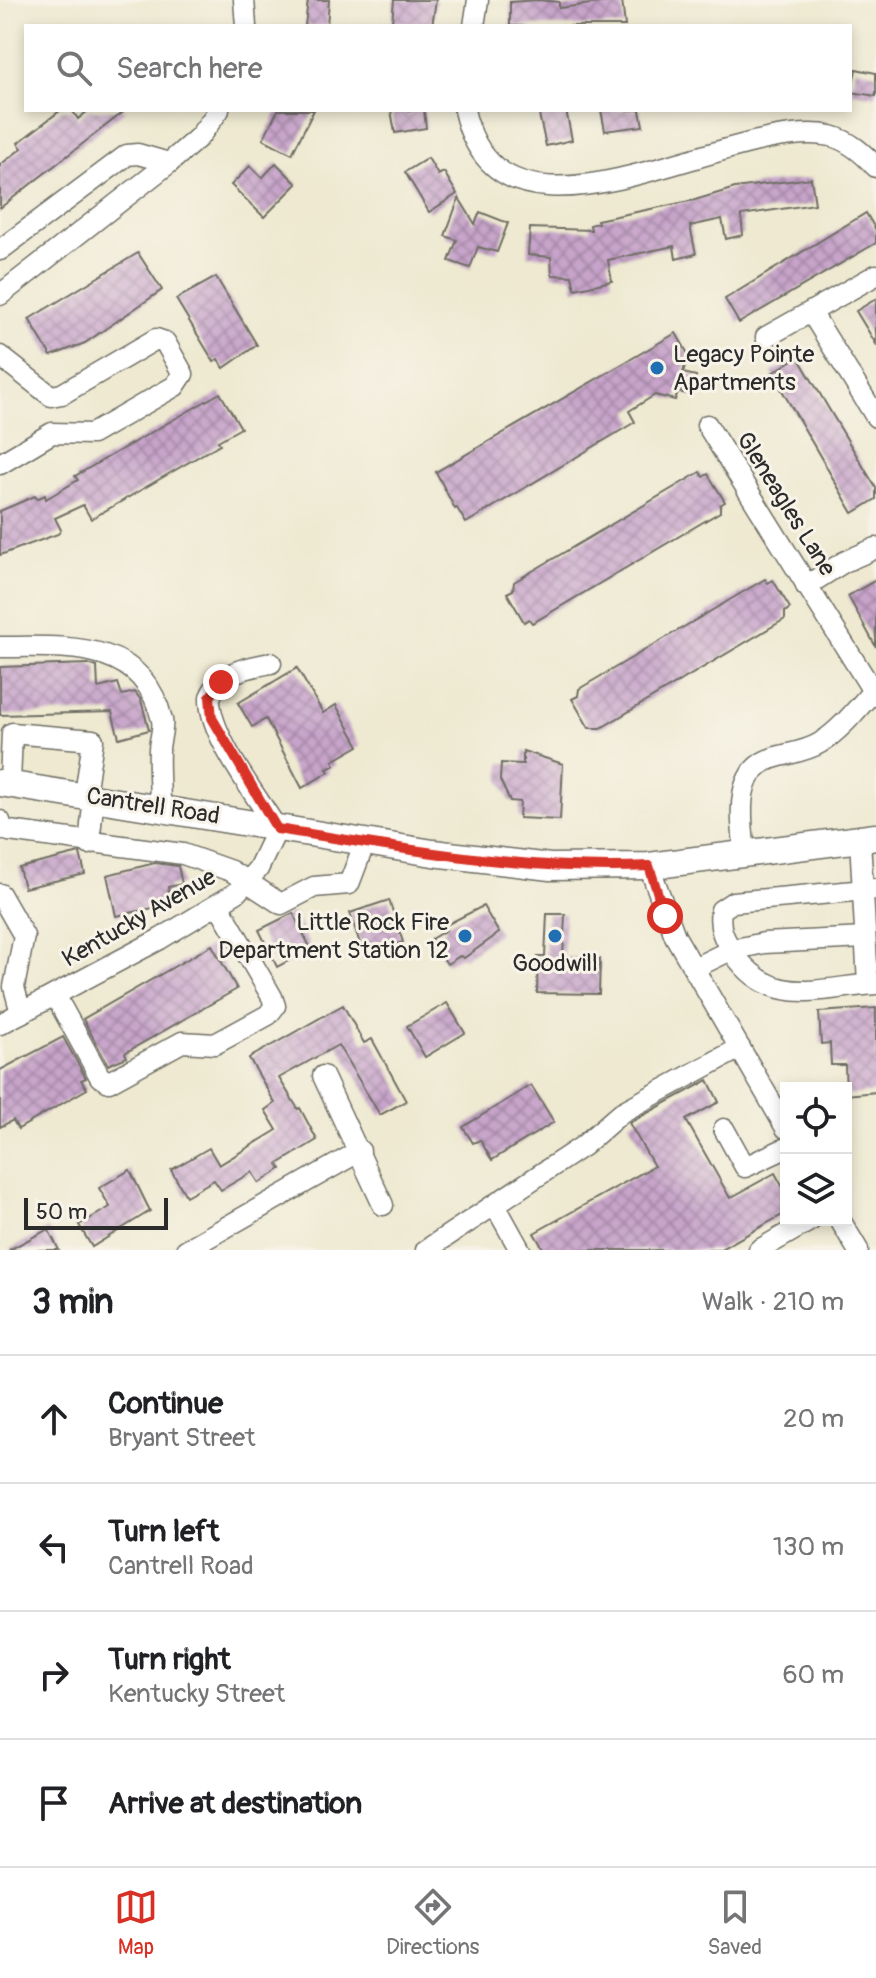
<!DOCTYPE html>
<html lang="en">
<head>
<meta charset="utf-8">
<style>
	:root { --surface:#fff; --page:#f2f2f2; --text:#202124; --muted:#757577; --line:#e0e0e0; --accent:#d93025 }
	body { margin:0; font-family:Pangolin,sans-serif; background:var(--page); color:var(--text) }
	.controls { position:absolute; right:24px; bottom:24px; display:grid; overflow:hidden; border-radius:0px; box-shadow:0 4px 12px #0003 }
	.controls button { width:72px; height:72px; display:grid; place-items:center; padding:0; border:0; border-bottom:2px solid var(--line); background:var(--surface); color:var(--text); font:40px sans-serif }
	.scale { position:absolute; left:24px; bottom:20px; width:144px; box-sizing:border-box; padding-left:8px; border:4px solid #2b2b2b; border-top:0; font-size:22px; line-height:28px; white-space:nowrap; color:#2b2b2b; -webkit-text-stroke:6px #f7f3e8; paint-order:stroke }
	.stop { position:absolute; width:24px; height:24px; margin:-18px; border:6px solid #d93025; border-radius:50%; background:#fff }
	.stop.end { background:#d93025; border-color:#fff; box-shadow:0 2px 8px #0008 }
	.list { margin:0; padding:0; list-style:none }
	h2 { display:flex; justify-content:space-between; align-items:center; height:104px; margin:0; padding:0 32px; font-size:34px }
	h2 small { font-size:26px; font-weight:400; color:var(--muted) }
	.list li { display:grid; grid-template-columns:52px 1fr auto; gap:24px; align-items:center; box-sizing:border-box; height:128px; padding:0 32px; border-top:2px solid var(--line) }
	.list b { display:block; font-size:30px; white-space:nowrap }
	.list p { margin:0; font-size:26px; white-space:nowrap; color:var(--muted) }
	.list em { font-size:26px; font-style:normal; color:var(--muted) }
	.icon { flex:none; width:44px; height:44px; fill:none; stroke:currentColor; stroke-width:2; stroke-linecap:round; stroke-linejoin:round }
	.map { position:relative; flex:none; width:876px; height:1250px; overflow:hidden }
	.search { position:absolute; background:var(--surface); box-shadow:0 4px 12px #0003; left:24px; right:24px; top:24px; height:88px; display:flex; align-items:center; gap:20px; box-sizing:border-box; padding:0 28px; border-radius:0px; color:var(--muted); font-size:30px }
	.sheet { height:616px; background:var(--surface) }
	nav { display:flex; justify-content:space-around; align-items:center; box-sizing:border-box; height:112px; border-top:2px solid var(--line); background:var(--surface); font-size:22px; color:var(--muted) }
	nav a { display:grid; justify-items:center; gap:4px }
	nav .on { color:var(--accent) }
	.map>svg:first-child { display:block }
</style>
</head>
<body>
<div class="map">
<svg width="876" height="1250" viewBox="0 0 876 1250">
	<defs>
		<pattern id="building-cross-hatch" width="8" height="8" patternUnits="userSpaceOnUse" patternTransform="scale(2)"><rect width="8" height="8" fill="#c8a4cb"/><path d="M0 0l8 8M0 8l8-8" fill="none" stroke="#a386a5"/></pattern>
	</defs>
	<rect width="100%" height="100%" fill="#f7f3e8"/>
	<filter id="ink" filterUnits="userSpaceOnUse"><feTurbulence type="fractalNoise" baseFrequency=".0125" numOctaves="2"/><feDisplacementMap in="SourceGraphic" scale="16" xChannelSelector="R" yChannelSelector="G"/><feConvolveMatrix kernelMatrix="1 2 1 2 8 2 1 2 1" color-interpolation-filters="sRGB"/></filter>
	<filter id="wash" filterUnits="userSpaceOnUse"><feTurbulence type="fractalNoise" baseFrequency=".006" numOctaves="4" result="noise"/><feDisplacementMap in="SourceGraphic" scale="32" xChannelSelector="R" yChannelSelector="G"/><feGaussianBlur stdDeviation="1.8" result="paint"/><feColorMatrix in="noise" values="0 0 0 0 0 0 0 0 0 0 0 0 0 0 0 0 0 1.4 0 .05"/><feComposite in="paint" operator="in"/></filter>
	<g filter="url(#wash)">
		<rect width="100%" height="100%" fill="#eee9d0"/>
		<g id="blocks">
			<!-- building -->
			<g fill="url(#building-cross-hatch)">
				<polygon points="308,0 329,0 327,26 305,26"/>
				<polygon points="394,0 436,0 432,26 392,22"/>
				<polygon points="537,0 559,2 559,8 622,0 625,26 510,26 510,2"/>
				<polygon points="856,69 876,73 876,96 851,92"/>
				<polygon points="61,110 72,110 78,119 89,110 126,110 0,208 0,165 22,148 18,143"/>
				<polygon points="278,110 314,110 292,154 263,139"/>
				<polygon points="391,110 424,110 426,128 395,133"/>
				<polygon points="538,110 566,110 572,140 546,146"/>
				<polygon points="601,110 640,110 643,126 605,131"/>
				<polygon points="428,158 438,175 444,172 457,194 429,212 405,172"/>
				<polygon points="276,163 297,184 264,217 231,185 250,166 262,178"/>
				<polygon points="811,178 815,204 741,215 743,235 726,239 722,219 690,226 696,254 676,259 674,246 608,260 612,281 575,289 572,276 552,275 551,257 528,255 530,228 591,230 590,225 598,223 597,220 695,200 735,188"/>
				<polygon points="459,198 475,224 480,212 508,223 497,252 478,247 470,268 449,261 457,240 445,236"/>
				<polygon points="866,213 876,230 876,243 739,323 725,299"/>
				<polygon points="138,253 162,290 85,343 51,356 29,319"/>
				<polygon points="216,277 257,345 224,368 218,359 214,362 176,299"/>
				<polygon points="876,299 876,344 856,311"/>
				<polygon points="676,333 688,354 683,373 696,376 692,395 678,392 675,400 655,395 629,411 635,422 466,523 457,508 455,509 436,472"/>
				<polygon points="798,357 876,488 876,499 853,513 772,373"/>
				<polygon points="220,393 241,428 218,441 220,444 91,519 83,505 55,518 61,530 58,534 0,555 0,511 35,496 37,499 45,495 46,499 78,480 75,476"/>
				<polygon points="700,472 703,477 708,474 725,502 720,505 720,512 536,621 532,623 529,619 524,622 507,593 513,590 514,582"/>
				<polygon points="765,579 768,583 773,580 790,608 785,612 785,619 601,728 589,728 572,699 578,696 579,689"/>
				<polygon points="876,580 876,647 848,596"/>
				<polygon points="88,664 97,667 98,688 118,683 122,695 135,692 141,700 149,730 119,738 112,712 0,715 0,667"/>
				<polygon points="297,668 323,713 336,705 359,746 333,761 335,765 327,769 329,772 302,788 266,719 252,727 238,703"/>
				<polygon points="523,751 563,764 560,820 519,818 520,802 510,801 500,780 501,763 523,764"/>
				<polygon points="80,853 85,874 24,888 19,868"/>
				<polygon points="155,863 178,866 182,884 168,887 171,904 116,916 107,875"/>
				<polygon points="389,900 403,942 364,956 350,913"/>
				<polygon points="483,906 499,933 464,958 460,956 447,964 431,939 446,930 444,926"/>
				<polygon points="293,913 311,949 277,967 259,930"/>
				<polygon points="547,914 565,914 563,957 600,959 599,994 537,993 538,957 545,957"/>
				<polygon points="212,945 237,989 125,1053 127,1057 108,1065 83,1019"/>
				<polygon points="447,1003 465,1033 425,1057 407,1026"/>
				<polygon points="343,1005 364,1043 372,1039 406,1101 380,1115 338,1045 279,1078 298,1109 300,1108 317,1140 278,1164 281,1169 259,1183 252,1172 221,1190 214,1180 186,1196 171,1170 209,1148 219,1165 277,1130 265,1110 275,1103 249,1058"/>
				<polygon points="876,1008 876,1092 846,1095 845,1065 831,1065 830,1043 821,1044 819,1012"/>
				<polygon points="63,1037 86,1078 81,1080 87,1089 18,1129 13,1120 0,1127 0,1070"/>
				<polygon points="708,1080 719,1102 686,1120 730,1198 775,1173 786,1193 786,1213 719,1250 544,1250 534,1233 654,1166 629,1123"/>
				<polygon points="531,1085 554,1122 492,1160 480,1140 473,1143 463,1127"/>
				<polygon points="130,1170 150,1211 92,1247 79,1225 110,1207 99,1188"/>
				<polygon points="48,1229 59,1250 9,1250"/>
			</g>
		</g>
	</g>
	<g filter="url(#ink)">
		<use href="#blocks" fill-opacity="0" stroke="#6f6e65" stroke-width="2"/>
		<g fill="none" stroke-linecap="round" stroke-linejoin="round">
			<defs>
				<g id="minor">
					<polyline points="244,0 246,26"/>
					<polyline points="474,26 478,0"/>
					<path d="M 464,110 C 502,278 730,114 831,136 C 850,141 864,154 876,167"/>
					<polyline points="0,250 127,155 138,154 169,163 199,137 219,110"/>
					<polyline points="0,295 169,163"/>
					<polyline points="811,312 876,417"/>
					<polyline points="766,337 876,275"/>
					<polyline points="0,356 51,396 62,394 156,339 165,342 183,374 175,386 92,434 52,433 0,464"/>
					<polyline points="707,425 876,696"/>
					<polyline points="806,586 844,562 876,548"/>
					<path d="M 0,647 C 66,647 143,639 162,720 C 164,730 159,740 159,750 C 158,769 160,787 160,806"/>
					<polyline points="10,783 12,733 93,740 85,795"/>
					<polyline points="0,821 2,828 9,831 183,854 231,871 281,904 314,887 349,884 365,842"/>
					<polyline points="860,839 868,984"/>
					<polyline points="89,844 94,796"/>
					<path d="M 745,855 C 742,821 732,771 773,758 C 789,753 805,752 820,743 C 841,730 857,709 873,691"/>
					<polyline points="649,866 675,936 786,1128"/>
					<path d="M 876,889 L 733,902 L 721,910 C 718,928 724,940 735,955 C 773,1009 821,987 876,984"/>
					<polyline points="0,894 24,936 14,987 21,1013"/>
					<polyline points="694,968 731,950 764,943 865,938"/>
					<polyline points="55,995 100,1077 109,1082 182,1042 215,1044 268,1015 275,1006 272,997 218,904"/>
					<path d="M 0,1024 L 160,939 L 236,893 L 258,869 L 277,829 C 257,796 208,734 210,697 C 221,671 246,668 271,663"/>
					<polyline points="323,1076 383,1205"/>
					<polyline points="724,1129 745,1167 786,1148"/>
					<polyline points="495,1205 520,1250"/>
					<polyline points="840,1220 858,1250"/>
					<polyline points="186,1250 360,1151"/>
					<polyline points="426,1250 583,1146 622,1112 740,1048"/>
					<polyline points="759,1250 811,1220"/>
				</g>
				<polyline id="major" points="0,783 433,853 550,867 649,866 876,837"/>
			</defs>
			<!-- minor casing -->
			<use href="#minor" stroke="#6f6e65" stroke-width="23"/>
			<!-- major casing -->
			<use href="#major" stroke="#6f6e65" stroke-width="29"/>
			<!-- minor -->
			<use href="#minor" stroke="#fff" stroke-width="20"/>
			<!-- major -->
			<use href="#major" stroke="#fff" stroke-width="26"/>
		</g>
	</g>
	<g fill="none" stroke-linecap="round" stroke-linejoin="round" filter="url(#ink)">
		<!-- route -->
		<path stroke="#d93025" stroke-width="10" d="M 221,682 L 210,697 L 212,718 L 277,829 C 401,848 524,872 649,866 L 665,916"/>
	</g>
	<!-- markers -->
	<g fill="#1f6fb2" stroke="#f7f3e8" stroke-width="3">
		<circle cx="657" cy="368" r="8"/>
		<circle cx="465" cy="936" r="8"/>
		<circle cx="555" cy="936" r="8"/>
	</g>
	<g text-anchor="middle" dominant-baseline="central" stroke-width="6" stroke-linejoin="round" paint-order="stroke">
		<!-- poi labels -->
		<g font-size="24" fill="#2b2b2b" stroke="#f7f3e8" text-anchor="start">
			<text x="673" y="354">Legacy Pointe<tspan x="673" dy="28">Apartments</tspan></text>
			<text x="449" y="922" text-anchor="end">Little Rock Fire<tspan x="449" dy="28">Department Station 12</tspan></text>
			<text x="555" y="963" text-anchor="middle">Goodwill</text>
		</g>
		<!-- street labels -->
		<g font-size="24" fill="#2b2b2b" stroke="#f7f3e8">
			<text transform="translate(786 504) rotate(58)">Gleneagles Lane</text>
			<text transform="translate(153 806) rotate(9)">Cantrell Road</text>
			<text transform="translate(139 918) rotate(-30)">Kentucky Avenue</text>
		</g>
	</g>
</svg>
<div class="controls">
<button><svg class="icon" aria-label="locate" viewBox="0 0 24 24"><circle cx="12" cy="12" r="6"/><path d="M12 2v4M12 18v4M2 12h4M18 12h4"/></svg></button>
<button><svg class="icon" aria-label="layers" viewBox="0 0 24 24"><path d="M12 4l9 5-9 5-9-5zM3 14l9 5 9-5"/></svg></button>
</div>
<div class="scale">50 m</div>
<div class="stop" style="left:665px;top:916px"></div>
<div class="stop end" style="left:221px;top:682px"></div>
<div class="search"><svg class="icon" aria-label="search" viewBox="0 0 24 24"><circle cx="10" cy="10" r="6"/><path d="M15 15l6 6"/></svg>Search here</div>
</div>
<section class="sheet">
<h2>3 min<small>Walk · 210 m</small></h2>
<ul class="list">
<li><svg class="icon" aria-label="ahead" viewBox="0 0 24 24"><path d="M12 20V5M6 11l6-6 6 6"/></svg><div><b>Continue</b><p>Bryant Street</p></div><em>20 m</em></li>
<li><svg class="icon" aria-label="left" viewBox="0 0 24 24"><path d="M17 20v-9H6M10 6l-5 5 5 5"/></svg><div><b>Turn left</b><p>Cantrell Road</p></div><em>130 m</em></li>
<li><svg class="icon" aria-label="right" viewBox="0 0 24 24"><path d="M7 20v-9h11M14 6l5 5-5 5"/></svg><div><b>Turn right</b><p>Kentucky Street</p></div><em>60 m</em></li>
<li><svg class="icon" aria-label="arrive" viewBox="0 0 24 24"><path d="M6 21V4h12l-3 4 3 4H6"/></svg><div><b>Arrive at destination</b></div></li>
</ul>
</section>
<nav>
<a class="on"><svg class="icon" aria-label="map" viewBox="0 0 24 24"><path d="M3 6l6-2 6 2 6-2v14l-6 2-6-2-6 2zM9 4v14M15 6v14"/></svg>Map</a>
<a><svg class="icon" aria-label="directions" viewBox="0 0 24 24"><path d="M12 3l9 9-9 9-9-9zM9 14v-3h6M13 9l2 2-2 2"/></svg>Directions</a>
<a><svg class="icon" aria-label="saved" viewBox="0 0 24 24"><path d="M7 4h10v16l-5-4-5 4z"/></svg>Saved</a>
</nav>
</body>
</html>
